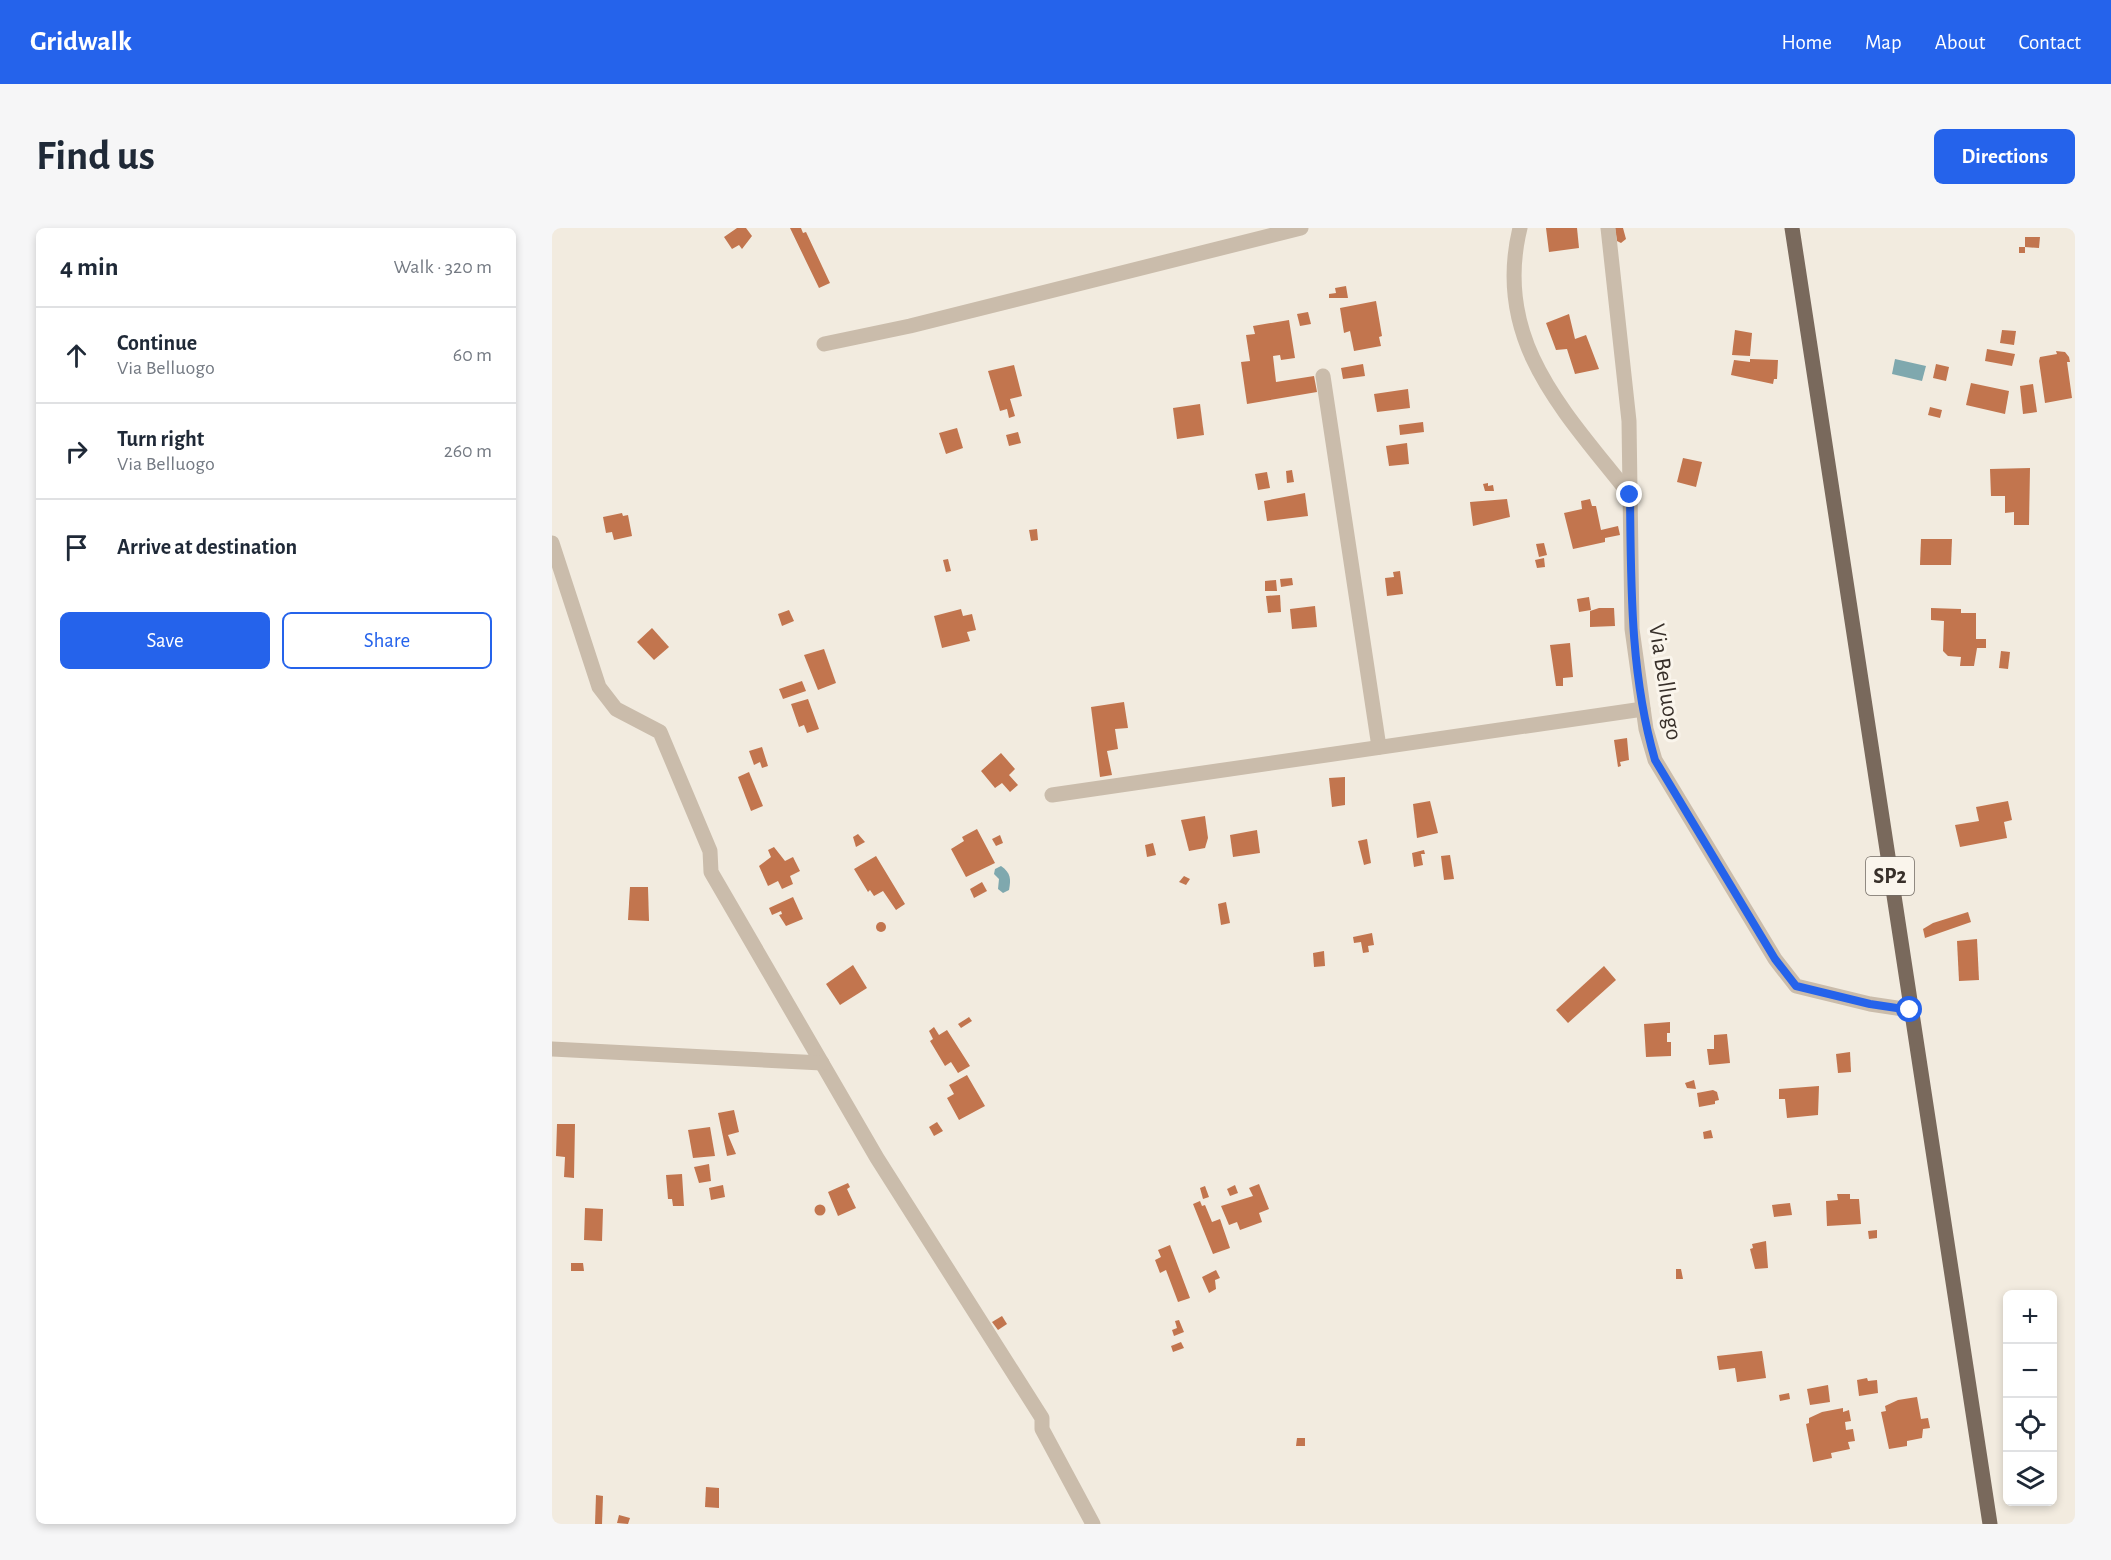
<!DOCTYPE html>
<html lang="en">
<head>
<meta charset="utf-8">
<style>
	:root { --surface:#fff; --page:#f6f6f7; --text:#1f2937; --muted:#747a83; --line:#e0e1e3; --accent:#2563eb }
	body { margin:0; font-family:"Alegreya Sans",sans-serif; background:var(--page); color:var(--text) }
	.controls { position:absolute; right:18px; bottom:18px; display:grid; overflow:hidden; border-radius:9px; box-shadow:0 3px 9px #0003 }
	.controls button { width:54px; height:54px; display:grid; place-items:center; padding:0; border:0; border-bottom:2px solid var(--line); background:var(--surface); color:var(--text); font:30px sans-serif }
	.stop { position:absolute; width:18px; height:18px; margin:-14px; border:4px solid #2563eb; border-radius:50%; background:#fff }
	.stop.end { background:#2563eb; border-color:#fff; box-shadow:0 2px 6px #0008 }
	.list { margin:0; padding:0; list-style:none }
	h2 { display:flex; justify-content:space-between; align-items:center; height:78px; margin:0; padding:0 24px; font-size:26px }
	h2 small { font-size:20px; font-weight:400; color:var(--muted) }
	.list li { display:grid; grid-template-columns:39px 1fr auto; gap:18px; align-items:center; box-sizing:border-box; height:96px; padding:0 24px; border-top:2px solid var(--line) }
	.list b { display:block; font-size:22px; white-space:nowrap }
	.list p { margin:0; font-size:20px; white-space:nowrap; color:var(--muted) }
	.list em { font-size:20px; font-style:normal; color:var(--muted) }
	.actions { display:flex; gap:12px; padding:18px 24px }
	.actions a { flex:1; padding:14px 0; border:2px solid var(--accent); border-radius:9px; text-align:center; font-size:21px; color:var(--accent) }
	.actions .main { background:var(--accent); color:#fff }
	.icon { flex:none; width:33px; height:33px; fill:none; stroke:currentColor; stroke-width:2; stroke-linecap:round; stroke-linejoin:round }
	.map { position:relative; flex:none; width:1523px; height:1296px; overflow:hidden; border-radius:9px }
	header { display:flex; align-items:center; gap:36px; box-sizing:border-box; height:84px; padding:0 30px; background:var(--accent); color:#fff }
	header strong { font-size:28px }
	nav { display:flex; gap:33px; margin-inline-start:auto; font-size:21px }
	.intro { display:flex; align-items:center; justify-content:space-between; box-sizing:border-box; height:144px; padding:0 36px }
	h1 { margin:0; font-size:42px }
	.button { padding:15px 27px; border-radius:9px; background:var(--accent); color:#fff; font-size:21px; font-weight:700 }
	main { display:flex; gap:36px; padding:0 36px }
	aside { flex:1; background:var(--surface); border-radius:9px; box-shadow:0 3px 9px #0003 }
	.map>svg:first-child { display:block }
</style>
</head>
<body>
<header>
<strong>Gridwalk</strong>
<nav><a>Home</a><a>Map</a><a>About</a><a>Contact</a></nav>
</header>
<div class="intro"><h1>Find us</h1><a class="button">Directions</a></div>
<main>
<aside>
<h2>4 min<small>Walk · 320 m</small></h2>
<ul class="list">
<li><svg class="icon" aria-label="ahead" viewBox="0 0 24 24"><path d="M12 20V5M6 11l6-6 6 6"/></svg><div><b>Continue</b><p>Via Belluogo</p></div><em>60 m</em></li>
<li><svg class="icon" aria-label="right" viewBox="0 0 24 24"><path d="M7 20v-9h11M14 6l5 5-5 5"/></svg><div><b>Turn right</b><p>Via Belluogo</p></div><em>260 m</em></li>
<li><svg class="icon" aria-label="arrive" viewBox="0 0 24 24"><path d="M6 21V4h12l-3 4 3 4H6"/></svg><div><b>Arrive at destination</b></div></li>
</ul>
<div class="actions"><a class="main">Save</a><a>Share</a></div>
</aside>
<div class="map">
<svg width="1523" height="1296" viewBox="0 0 1523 1296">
	<rect width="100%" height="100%" fill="#f2ebdf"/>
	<!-- water -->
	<g fill="#7fa8ae">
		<polygon points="1343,131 1374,138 1370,153 1340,146"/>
		<path d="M 449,638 C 459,645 459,651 457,662 L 451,665 L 446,661 L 447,651 L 442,646 L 443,641 Z"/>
	</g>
	<!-- building -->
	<g fill="#c2754e">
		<polygon points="185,0 194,0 200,8 190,21 187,17 180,21 172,9"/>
		<polygon points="238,0 249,0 251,5 254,4 278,55 267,60"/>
		<polygon points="994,0 1025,0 1027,20 997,24"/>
		<polygon points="1063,0 1071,0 1074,11 1069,15 1065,13"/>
		<polygon points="1473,9 1488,9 1487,20 1473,19 1473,25 1467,25 1467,19 1473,19"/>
		<polygon points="794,58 796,70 777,70 777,66 784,65 783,60"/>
		<polygon points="824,73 830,108 827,109 829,118 802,123 798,103 792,105 788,80"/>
		<polygon points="756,84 759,96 748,98 745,86"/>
		<polygon points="1017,86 1023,111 1034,107 1047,141 1023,146 1015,121 1004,122 994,95"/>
		<polygon points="737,92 743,130 729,132 728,127 721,128 724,154 762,148 765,164 695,176 689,134 698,133 694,107 703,106 701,98"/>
		<polygon points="1183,102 1200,105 1198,128 1180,127"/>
		<polygon points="1450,102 1464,103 1462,117 1448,115"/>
		<polygon points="1435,121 1463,126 1460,138 1433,133"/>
		<polygon points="1504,123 1513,124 1517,129 1518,134 1515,134 1520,170 1493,175 1487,133 1488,129 1505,126"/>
		<polygon points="1198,131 1226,132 1225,151 1222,151 1221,156 1179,147 1182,132 1198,134"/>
		<polygon points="811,136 813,148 791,151 789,140"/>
		<polygon points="1384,136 1397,139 1394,153 1381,150"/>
		<polygon points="462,137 470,168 458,171 463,188 457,190 455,181 448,183 436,143"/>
		<polygon points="1419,155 1457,163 1453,186 1414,177"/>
		<polygon points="1481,156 1485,184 1471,186 1468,158"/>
		<polygon points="856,161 858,180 825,184 822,166"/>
		<polygon points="648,176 652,207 625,211 621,180"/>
		<polygon points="1378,179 1390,182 1388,190 1376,187"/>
		<polygon points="871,194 872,204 848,207 847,197"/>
		<polygon points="405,200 411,220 394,226 387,205"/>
		<polygon points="466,204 469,215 457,218 454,207"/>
		<polygon points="855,215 857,236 837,238 834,218"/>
		<polygon points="1131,230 1150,234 1144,259 1125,254"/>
		<polygon points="1478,240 1477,297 1462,297 1462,284 1453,285 1453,268 1439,268 1438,241"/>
		<polygon points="740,242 742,254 735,255 734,243"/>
		<polygon points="715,244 718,260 706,262 703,246"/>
		<polygon points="936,255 936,258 941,257 942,263 933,263 931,256"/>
		<polygon points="753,265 756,288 715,293 712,273"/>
		<polygon points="955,271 958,289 921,298 918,274"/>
		<polygon points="1038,271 1040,278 1044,278 1049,302 1066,298 1068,307 1053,310 1053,314 1021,321 1012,285 1030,281 1029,273"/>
		<polygon points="70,285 71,288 76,287 80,308 62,312 60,304 54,305 51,289"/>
		<polygon points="485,301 486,312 479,313 477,302"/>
		<polygon points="1369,311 1400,311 1399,337 1368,337"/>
		<polygon points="992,315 995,327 987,329 984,316"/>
		<polygon points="992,330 993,339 985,340 983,332"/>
		<polygon points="396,331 399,343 394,344 391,332"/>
		<polygon points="848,343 851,366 835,368 833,350 842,349 841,344"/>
		<polygon points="740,350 741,357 729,359 728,351"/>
		<polygon points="724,352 725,363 713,363 713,353"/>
		<polygon points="728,367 729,384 716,385 714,368"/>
		<polygon points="1037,369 1039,382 1027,384 1025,371"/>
		<polygon points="763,378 765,399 740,401 738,381"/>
		<polygon points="1047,380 1062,380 1063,398 1038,399 1038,383"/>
		<polygon points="1379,380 1409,381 1409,385 1424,385 1424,411 1434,411 1434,420 1425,420 1422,438 1408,438 1409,429 1396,428 1391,423 1392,393 1379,392"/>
		<polygon points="409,381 411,388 420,386 424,402 415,404 418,413 390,420 382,388"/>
		<polygon points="237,382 242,393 230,398 226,386"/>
		<polygon points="100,400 117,419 102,432 85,414"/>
		<polygon points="1018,415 1021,449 1011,450 1011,458 1004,458 998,417"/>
		<polygon points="272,421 284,455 266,462 252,427"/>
		<polygon points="1449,423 1458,424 1456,441 1447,440"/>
		<polygon points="250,453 254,463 231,471 227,461"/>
		<polygon points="256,471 267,501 255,505 252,497 247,499 239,476"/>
		<polygon points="572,474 576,500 563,501 566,521 555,523 560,547 548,549 539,479"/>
		<polygon points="1075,510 1077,532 1068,534 1069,538 1066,539 1062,512"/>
		<polygon points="210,519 216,538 210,540 208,534 202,537 197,523"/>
		<polygon points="449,525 463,541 457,547 466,557 458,564 450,555 443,560 429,543"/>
		<polygon points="197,544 211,578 199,583 186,549"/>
		<polygon points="793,549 793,577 780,579 777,550"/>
		<polygon points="878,573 886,605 865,610 861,576"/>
		<polygon points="1456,573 1460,592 1452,594 1455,610 1408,619 1403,597 1427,593 1424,579"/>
		<polygon points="653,588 656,610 653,620 637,623 629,592"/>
		<polygon points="425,601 443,635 414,649 399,621 412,613 410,609"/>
		<polygon points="705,602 708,625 681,629 678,607"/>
		<polygon points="306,606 313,614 304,619 301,609"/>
		<polygon points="448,607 451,615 444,618 440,611"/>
		<polygon points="815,611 819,635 812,637 806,613"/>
		<polygon points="601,615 604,627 595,629 593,617"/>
		<polygon points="222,619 233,633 241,629 248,643 238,648 241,656 230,661 226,653 216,658 207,638 219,629 216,622"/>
		<polygon points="872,622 873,626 869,626 871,637 862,639 860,625"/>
		<polygon points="898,627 902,651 892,652 889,628"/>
		<polygon points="324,628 353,676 344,682 331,663 322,668 318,662 316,664 302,641"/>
		<polygon points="632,648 638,651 634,657 627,654"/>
		<polygon points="430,654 435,663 422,670 418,661"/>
		<polygon points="78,659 96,659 97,693 76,692"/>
		<polygon points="241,669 251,691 234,698 227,687 230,686 229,683 220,687 217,680"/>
		<polygon points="674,674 678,695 669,697 666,676"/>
		<polygon points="1416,684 1419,694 1373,710 1371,701 1381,695"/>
		<circle cx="329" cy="699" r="5"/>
		<polygon points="820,705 822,717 816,718 817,724 811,725 809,714 802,715 801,709"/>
		<polygon points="1425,711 1427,752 1407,753 1405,713"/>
		<polygon points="772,723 773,738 762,739 761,725"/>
		<polygon points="301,737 315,760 288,777 274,756"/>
		<polygon points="1052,738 1064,752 1016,795 1004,782"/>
		<polygon points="417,789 420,793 409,800 406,796"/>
		<polygon points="1118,794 1118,805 1115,805 1115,814 1119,814 1119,828 1094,829 1092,796"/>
		<polygon points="382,799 387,807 395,802 418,838 406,845 399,834 393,838 378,813 381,811 377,803"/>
		<polygon points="1175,806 1178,835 1157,837 1155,821 1162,821 1162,807"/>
		<polygon points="1298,824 1299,844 1286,845 1284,826"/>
		<polygon points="415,847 433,878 407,892 395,870 402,866 397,857"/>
		<polygon points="1142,852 1144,861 1135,860 1133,855"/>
		<polygon points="1267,858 1266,887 1235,890 1233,871 1227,871 1227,861"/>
		<polygon points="1161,862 1165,864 1167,872 1163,873 1163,876 1147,879 1145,865"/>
		<polygon points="182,882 187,904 176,907 184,926 175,928 166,885"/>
		<polygon points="385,894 391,903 382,908 377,899"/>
		<polygon points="5,896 23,896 22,950 12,949 13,929 4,928"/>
		<polygon points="158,899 163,928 141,930 136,902"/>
		<polygon points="1159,902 1161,910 1152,911 1151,904"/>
		<polygon points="157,936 159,953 147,955 142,939"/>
		<polygon points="130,946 132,978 121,978 120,971 116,971 114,947"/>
		<polygon points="296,955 298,959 295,961 304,980 286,988 276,964"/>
		<polygon points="707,956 717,981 707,985 710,994 688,1002 685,994 677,997 669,978 701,968 697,960"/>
		<polygon points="171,957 173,969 159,972 157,960"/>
		<polygon points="683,957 686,965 678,968 675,961"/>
		<polygon points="653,958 657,969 651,971 648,960"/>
		<polygon points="1285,966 1298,966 1298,971 1307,971 1309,996 1275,998 1274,973 1286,972"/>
		<polygon points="648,973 650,978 653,977 660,994 668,991 678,1020 661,1026 641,976"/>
		<polygon points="1238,975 1240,987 1222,989 1220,977"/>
		<circle cx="268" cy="982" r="5.5"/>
		<polygon points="33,980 51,981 50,1013 32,1012"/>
		<polygon points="1325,1002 1325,1010 1317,1011 1316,1003"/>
		<polygon points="1214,1013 1216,1040 1203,1041 1198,1021 1201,1020 1200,1016"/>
		<polygon points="618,1017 638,1070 626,1074 614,1042 608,1045 603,1032 609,1029 606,1022"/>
		<polygon points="19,1035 31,1035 32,1043 19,1043"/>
		<polygon points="1124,1041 1129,1041 1131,1051 1124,1051"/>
		<polygon points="664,1042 668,1050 663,1052 664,1061 657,1065 650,1049"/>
		<polygon points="450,1088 455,1096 446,1102 440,1094"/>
		<polygon points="627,1092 632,1104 622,1108 620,1102 625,1100 623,1093"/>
		<polygon points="629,1114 632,1120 621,1124 619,1118"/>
		<polygon points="1210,1123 1214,1150 1185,1154 1183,1140 1167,1142 1165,1128"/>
		<polygon points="1315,1150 1316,1153 1325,1152 1326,1165 1307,1168 1305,1152"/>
		<polygon points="1276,1157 1278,1174 1258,1177 1255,1161"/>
		<polygon points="1237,1165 1238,1171 1228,1173 1227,1167"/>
		<polygon points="1365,1169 1369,1191 1376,1190 1378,1200 1371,1201 1370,1210 1355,1213 1355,1218 1337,1221 1329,1184 1334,1183 1333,1178 1346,1172"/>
		<polygon points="1291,1180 1291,1184 1297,1182 1299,1193 1293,1194 1294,1202 1301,1201 1303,1213 1296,1214 1298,1221 1279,1225 1280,1230 1261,1234 1254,1196 1257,1195 1257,1190 1270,1184"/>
		<polygon points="745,1210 753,1210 753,1218 744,1218"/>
		<polygon points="154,1259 167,1260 167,1280 153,1279"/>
		<polygon points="44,1267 51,1268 50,1296 43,1296"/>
		<polygon points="67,1287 78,1290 76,1296 65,1295"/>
	</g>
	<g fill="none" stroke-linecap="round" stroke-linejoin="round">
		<!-- minor -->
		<g stroke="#cabcab" stroke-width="15">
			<path d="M 968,0 C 940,114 1014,185 1078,267"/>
			<polyline points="1056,0 1077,193 1080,401 1094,501 1103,532 1223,731 1244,758 1318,776 1358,782"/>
			<polyline points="272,116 358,98 749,0"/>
			<polyline points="771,148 827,519"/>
			<polyline points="0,315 47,459 64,481 108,504 158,623 159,644 325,930 490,1190 490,1201 541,1296"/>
			<polyline points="500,567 1091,481"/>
			<polyline points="0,821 270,835"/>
		</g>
		<!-- major -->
		<polyline stroke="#79695c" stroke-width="15" points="1240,0 1438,1296"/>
	</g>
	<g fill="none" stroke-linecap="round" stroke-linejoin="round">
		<!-- route -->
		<path stroke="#2563eb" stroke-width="8" d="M 1078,267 C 1079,356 1078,446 1103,532 L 1223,731 L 1244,758 L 1318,776 L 1358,782"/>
	</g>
	<g text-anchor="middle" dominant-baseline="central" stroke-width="6" stroke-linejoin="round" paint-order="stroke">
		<!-- shield labels -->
		<rect fill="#faf5ec" stroke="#726b64" stroke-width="1.5" x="1314" y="629" width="48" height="38" rx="4.5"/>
		<g font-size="22" font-weight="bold" fill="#38302a">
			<text x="1338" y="648">SP2</text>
		</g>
		<!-- street labels -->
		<g font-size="24" fill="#38302a" stroke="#faf5ec">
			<text transform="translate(1113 454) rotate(81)">Via Belluogo</text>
		</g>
	</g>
</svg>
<div class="controls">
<button>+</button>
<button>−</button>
<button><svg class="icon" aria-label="locate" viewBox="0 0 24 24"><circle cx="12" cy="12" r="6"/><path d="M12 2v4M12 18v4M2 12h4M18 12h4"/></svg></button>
<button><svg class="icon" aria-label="layers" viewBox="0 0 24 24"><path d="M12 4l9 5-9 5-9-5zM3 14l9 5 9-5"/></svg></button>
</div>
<div class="stop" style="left:1358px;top:782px"></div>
<div class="stop end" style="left:1078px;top:267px"></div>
</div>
</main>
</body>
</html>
